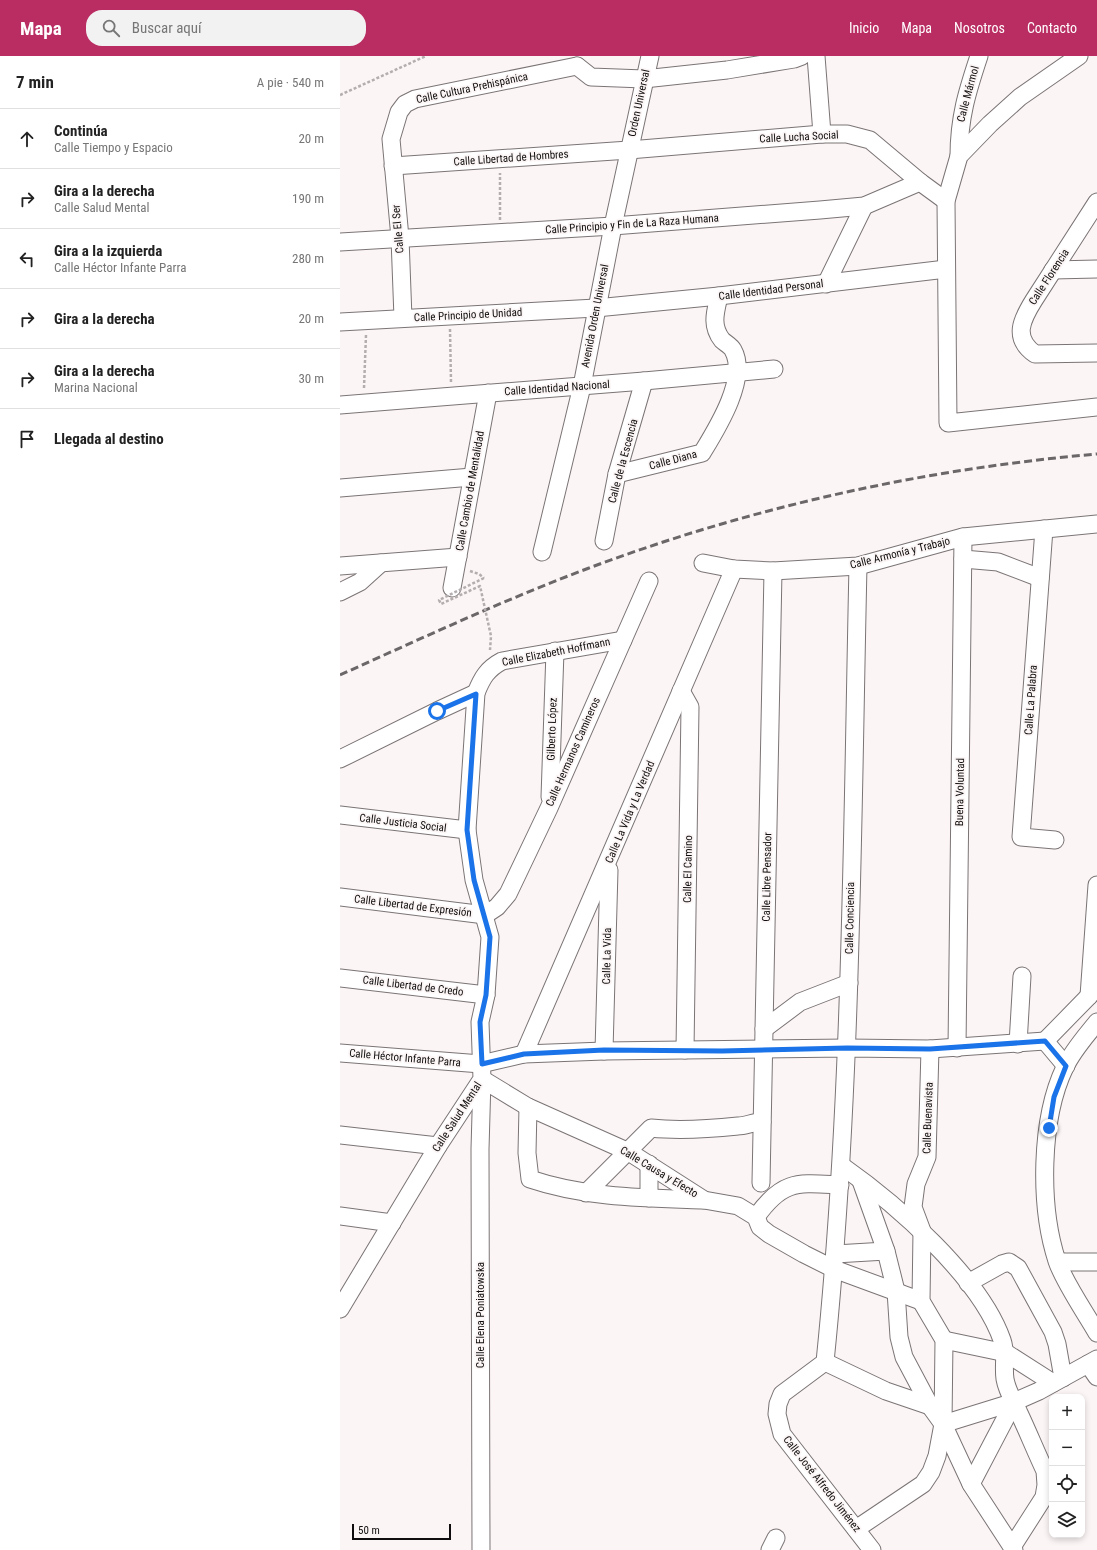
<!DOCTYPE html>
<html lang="es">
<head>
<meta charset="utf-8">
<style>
	:root { --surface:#fff; --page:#f2f2f2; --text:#222; --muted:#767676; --line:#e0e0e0; --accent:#ba2d62 }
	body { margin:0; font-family:"Roboto Condensed",sans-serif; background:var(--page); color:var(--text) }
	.controls { position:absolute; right:12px; bottom:12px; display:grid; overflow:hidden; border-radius:8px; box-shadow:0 2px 6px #0003 }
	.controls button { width:36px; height:36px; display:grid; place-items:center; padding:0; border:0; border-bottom:1px solid var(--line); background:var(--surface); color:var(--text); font:20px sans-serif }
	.scale { position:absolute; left:12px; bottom:10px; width:99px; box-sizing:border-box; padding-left:4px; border:2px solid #0f0d0d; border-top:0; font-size:11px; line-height:14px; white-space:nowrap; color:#0f0d0d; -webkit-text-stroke:3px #fcf5f6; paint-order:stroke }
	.stop { position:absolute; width:12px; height:12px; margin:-9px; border:3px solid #1a73e8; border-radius:50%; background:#fff }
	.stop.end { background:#1a73e8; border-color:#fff; box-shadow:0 1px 4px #0008 }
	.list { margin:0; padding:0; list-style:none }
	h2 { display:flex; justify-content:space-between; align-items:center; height:52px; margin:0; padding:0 16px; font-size:17px }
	h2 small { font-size:13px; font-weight:400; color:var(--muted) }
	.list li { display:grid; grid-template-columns:26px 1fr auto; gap:12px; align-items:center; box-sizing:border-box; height:60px; padding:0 16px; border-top:1px solid var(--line) }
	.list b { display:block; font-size:15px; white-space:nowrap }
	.list p { margin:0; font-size:13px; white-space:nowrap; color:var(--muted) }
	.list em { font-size:13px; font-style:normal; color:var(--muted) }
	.icon { flex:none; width:22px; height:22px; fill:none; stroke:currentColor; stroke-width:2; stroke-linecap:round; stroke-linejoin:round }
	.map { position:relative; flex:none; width:757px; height:1494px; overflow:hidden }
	header { display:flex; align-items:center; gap:24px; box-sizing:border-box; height:56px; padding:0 20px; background:var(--accent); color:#fff }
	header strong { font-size:19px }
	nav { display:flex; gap:22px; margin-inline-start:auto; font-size:14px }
	.search { width:280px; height:36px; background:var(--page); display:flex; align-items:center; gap:10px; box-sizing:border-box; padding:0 14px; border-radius:16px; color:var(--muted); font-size:15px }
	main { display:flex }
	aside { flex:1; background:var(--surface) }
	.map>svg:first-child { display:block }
</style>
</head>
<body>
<header>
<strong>Mapa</strong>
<div class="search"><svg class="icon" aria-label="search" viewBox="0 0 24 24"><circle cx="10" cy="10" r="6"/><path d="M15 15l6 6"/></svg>Buscar aquí</div>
<nav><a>Inicio</a><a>Mapa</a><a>Nosotros</a><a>Contacto</a></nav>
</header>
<main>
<aside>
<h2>7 min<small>A pie · 540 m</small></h2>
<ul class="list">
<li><svg class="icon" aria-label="ahead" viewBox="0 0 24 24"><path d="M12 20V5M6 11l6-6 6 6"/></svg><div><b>Continúa</b><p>Calle Tiempo y Espacio</p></div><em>20 m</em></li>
<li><svg class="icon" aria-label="right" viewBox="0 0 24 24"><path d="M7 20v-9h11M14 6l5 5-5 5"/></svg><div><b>Gira a la derecha</b><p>Calle Salud Mental</p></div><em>190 m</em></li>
<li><svg class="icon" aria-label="left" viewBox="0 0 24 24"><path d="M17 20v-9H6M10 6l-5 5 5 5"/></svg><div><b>Gira a la izquierda</b><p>Calle Héctor Infante Parra</p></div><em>280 m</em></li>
<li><svg class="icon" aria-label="right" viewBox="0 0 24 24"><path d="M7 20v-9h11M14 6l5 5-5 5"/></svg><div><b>Gira a la derecha</b></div><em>20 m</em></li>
<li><svg class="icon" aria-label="right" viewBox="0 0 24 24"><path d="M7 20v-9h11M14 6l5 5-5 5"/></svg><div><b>Gira a la derecha</b><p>Marina Nacional</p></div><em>30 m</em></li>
<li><svg class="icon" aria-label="arrive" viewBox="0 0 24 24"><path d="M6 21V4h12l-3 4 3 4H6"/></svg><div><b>Llegada al destino</b></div></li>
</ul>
</aside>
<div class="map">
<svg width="757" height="1494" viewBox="0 0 757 1494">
	<rect width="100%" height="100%" fill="#fcf5f6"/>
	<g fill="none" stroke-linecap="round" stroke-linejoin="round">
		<defs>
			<g id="minor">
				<polyline points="476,0 482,78"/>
				<polyline points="739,0 680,41 650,68 619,100 606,145 608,367 757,351"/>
				<polyline points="237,10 251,21 304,23 387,14 454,3 462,0"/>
				<path d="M 619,100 C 619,62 627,36 639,0"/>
				<polyline points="53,110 289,94 482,78 507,78 530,84 580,126 606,145"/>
				<path d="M 757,146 L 694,244 C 682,263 672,282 695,298 L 757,297"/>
				<polyline points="0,186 273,170 480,154 524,150 580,126"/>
				<polyline points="713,214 757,213"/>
				<polyline points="486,228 524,150"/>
				<polyline points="63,262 60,182 51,83 59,56 65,48 75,43 237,10"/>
				<polyline points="0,266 256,252 379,240 606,213"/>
				<polyline points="0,349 304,325 434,313"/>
				<path d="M 277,418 L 362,397 C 376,374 409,322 393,294 C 391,290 385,287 382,284 C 371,270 375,257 379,240"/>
				<polyline points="0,432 132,421"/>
				<polyline points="704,473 681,781 715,784"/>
				<polyline points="264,485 277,418 304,325"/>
				<polyline points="202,496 242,330 273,170 310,0"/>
				<polyline points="623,503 658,506 700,522"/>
				<polyline points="363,507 394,513 433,515 518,510 623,481 757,468"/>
				<polyline points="0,510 118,501"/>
				<path d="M 518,510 C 512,775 512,1042 485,1306 L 442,1338 L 438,1348 L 437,1358 L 442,1378 L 532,1494"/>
				<polyline points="112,532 148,337"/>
				<polyline points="0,536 20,526 41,507"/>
				<polyline points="341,635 350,651 345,994"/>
				<polyline points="0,703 97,655 136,637"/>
				<polyline points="210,741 215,595"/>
				<polyline points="0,759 127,774"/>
				<polyline points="0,841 145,859 157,851 168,838 209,752 309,525"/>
				<polyline points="0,922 146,939"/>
				<polyline points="749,940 757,829"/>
				<path d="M 757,966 C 746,980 733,994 725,1011 C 700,1063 699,1150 717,1205 C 724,1226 745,1256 757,1277"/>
				<polyline points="424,973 460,946 509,927"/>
				<polyline points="705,985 749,940 755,932"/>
				<polyline points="705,985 726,1010"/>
				<polyline points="678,988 682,920"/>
				<polyline points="617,992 623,481"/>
				<polyline points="264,995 269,814"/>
				<polyline points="0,997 141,1008 184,998 264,995 507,992 590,993 705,985"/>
				<path d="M 184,998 C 255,837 324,675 394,513"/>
				<path d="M 188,1051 L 187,1097 L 190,1123 C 246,1142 305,1142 364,1144"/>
				<polyline points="0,1079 98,1090"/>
				<path d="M 502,1110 C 556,1148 640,1221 662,1284 C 667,1298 663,1310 665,1323 C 667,1335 674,1346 679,1357 C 688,1376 696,1396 705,1415 L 706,1429 L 704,1441 L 672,1491"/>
				<polyline points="521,1125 546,1195 556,1235 559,1281 564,1301 590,1350 603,1368 631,1428 674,1494"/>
				<polyline points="421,1127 433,515"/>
				<path d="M 246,1137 L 311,1072 C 339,1075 369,1073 398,1070 C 406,1070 413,1066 422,1066"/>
				<polyline points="309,1142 309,1108"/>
				<polyline points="0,1160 52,1167"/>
				<path d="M 416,1161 C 443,1123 458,1127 500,1129"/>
				<polyline points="495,1198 546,1195"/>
				<polyline points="718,1206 757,1206"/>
				<polyline points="628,1227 662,1208 669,1206 678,1212 713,1276 717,1288 723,1322"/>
				<path d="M 0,1253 L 98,1090 L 142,1023 L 140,966 L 146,939 L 150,881 L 134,824 L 127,774 L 136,637 C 142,622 147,613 162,605 L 283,584"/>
				<polyline points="604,1284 666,1297 713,1327"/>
				<polyline points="485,1306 546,1335 590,1350"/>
				<polyline points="748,1308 757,1321"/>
				<polyline points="603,1368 674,1346 699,1335 757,1303"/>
				<polyline points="631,1428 674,1346"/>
				<polyline points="516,1473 583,1428 591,1416 597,1400 603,1368 604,1284 581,1245 582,1175 573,1151 576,1128 587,1101 590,993"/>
				<polyline points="141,1494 140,1093 142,1023 188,1051 289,1096 364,1144 398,1150 416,1161 420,1171 429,1178 464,1198 494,1213 581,1245"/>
				<polyline points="430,1494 436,1482"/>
			</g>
		</defs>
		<!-- minor casing -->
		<use href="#minor" stroke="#7b7475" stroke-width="19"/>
		<!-- path -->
		<g stroke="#b4aeaf" stroke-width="2.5" stroke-dasharray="3 2" stroke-linecap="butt">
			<polyline points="0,39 86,0"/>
			<polyline points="160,164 160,117"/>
			<polyline points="110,273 111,326"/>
			<polyline points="24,332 26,279"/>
			<polyline points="130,515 139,518 144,522"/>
		</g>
		<!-- minor -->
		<use href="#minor" stroke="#fff" stroke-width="17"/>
		<!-- rail -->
		<path stroke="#6b6768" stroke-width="3" stroke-dasharray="8 4" stroke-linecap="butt" d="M 0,619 C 82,582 164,544 249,512 C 412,451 583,413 757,398"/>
		<!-- path-bridge -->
		<polyline stroke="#b4aeaf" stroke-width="2.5" stroke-dasharray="3 2" stroke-linecap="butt" points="144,522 99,544 101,548 140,530 151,580 150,594"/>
	</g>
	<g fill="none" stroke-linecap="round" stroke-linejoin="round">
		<!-- route -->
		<polyline stroke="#1a73e8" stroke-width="5" points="97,655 136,638 127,774 134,824 150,881 146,939 140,966 142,1008 184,998 264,994 382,995 507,992 590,993 705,985 726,1010 714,1041 709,1072"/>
	</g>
	<g text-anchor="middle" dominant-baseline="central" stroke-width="3.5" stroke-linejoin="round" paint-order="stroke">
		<!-- street labels -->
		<g font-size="11" fill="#0f0d0d" stroke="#fcf5f6">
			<text transform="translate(132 32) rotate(-12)">Calle Cultura Prehispánica</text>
			<text transform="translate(628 38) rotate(-75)">Calle Mármol</text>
			<text transform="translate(299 47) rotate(-78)">Orden Universal</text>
			<text transform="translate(459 81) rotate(-3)">Calle Lucha Social</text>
			<text transform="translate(171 102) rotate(-4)">Calle Libertad de Hombres</text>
			<text transform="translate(292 168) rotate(-4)">Calle Principio y Fin de La Raza Humana</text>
			<text transform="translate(58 173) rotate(-95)">Calle El Ser</text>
			<text transform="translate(709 221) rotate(-57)">Calle Florencia</text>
			<text transform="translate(431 234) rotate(-7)">Calle Identidad Personal</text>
			<text transform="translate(128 259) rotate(-3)">Calle Principio de Unidad</text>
			<text transform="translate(255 260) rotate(-79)">Avenida Orden Universal</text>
			<text transform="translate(217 332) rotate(-4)">Calle Identidad Nacional</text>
			<text transform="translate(333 404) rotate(-15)">Calle Diana</text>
			<text transform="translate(283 405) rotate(-75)">Calle de la Escencia</text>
			<text transform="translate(130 435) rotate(-80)">Calle Cambio de Mentalidad</text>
			<text transform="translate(560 497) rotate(-14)">Calle Armonía y Trabajo</text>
			<text transform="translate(216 596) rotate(-11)">Calle Elizabeth Hoffmann</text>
			<text transform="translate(691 644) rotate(-86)">Calle La Palabra</text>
			<text transform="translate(212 673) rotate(-88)">Gilberto López</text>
			<text transform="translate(233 696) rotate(-66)">Calle Hermanos Camineros</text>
			<text transform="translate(620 736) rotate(-89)">Buena Voluntad</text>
			<text transform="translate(290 756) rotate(-67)">Calle La Vida y La Verdad</text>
			<text transform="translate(63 767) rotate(7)">Calle Justicia Social</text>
			<text transform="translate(348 813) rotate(-89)">Calle El Camino</text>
			<text transform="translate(427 821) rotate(-89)">Calle Libre Pensador</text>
			<text transform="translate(73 850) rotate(7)">Calle Libertad de Expresión</text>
			<text transform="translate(510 862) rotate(-89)">Calle Conciencia</text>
			<text transform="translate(267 900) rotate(-89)">Calle La Vida</text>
			<text transform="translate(73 930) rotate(7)">Calle Libertad de Credo</text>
			<text transform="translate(65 1002) rotate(5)">Calle Héctor Infante Parra</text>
			<text transform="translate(117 1061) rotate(-57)">Calle Salud Mental</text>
			<text transform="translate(588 1062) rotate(-88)">Calle Buenavista</text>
			<text transform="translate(319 1116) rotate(31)">Calle Causa y Efecto</text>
			<text transform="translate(140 1259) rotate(-90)">Calle Elena Poniatowska</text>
			<text transform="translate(482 1428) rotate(52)">Calle José Alfredo Jiménez</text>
		</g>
	</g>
</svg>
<div class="controls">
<button>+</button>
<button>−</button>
<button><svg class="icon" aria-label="locate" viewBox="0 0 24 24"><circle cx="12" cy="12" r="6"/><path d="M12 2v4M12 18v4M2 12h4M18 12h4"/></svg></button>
<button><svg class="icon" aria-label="layers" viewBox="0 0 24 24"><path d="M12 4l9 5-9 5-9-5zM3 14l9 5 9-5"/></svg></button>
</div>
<div class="scale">50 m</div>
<div class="stop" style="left:97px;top:655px"></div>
<div class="stop end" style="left:709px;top:1072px"></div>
</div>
</main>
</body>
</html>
